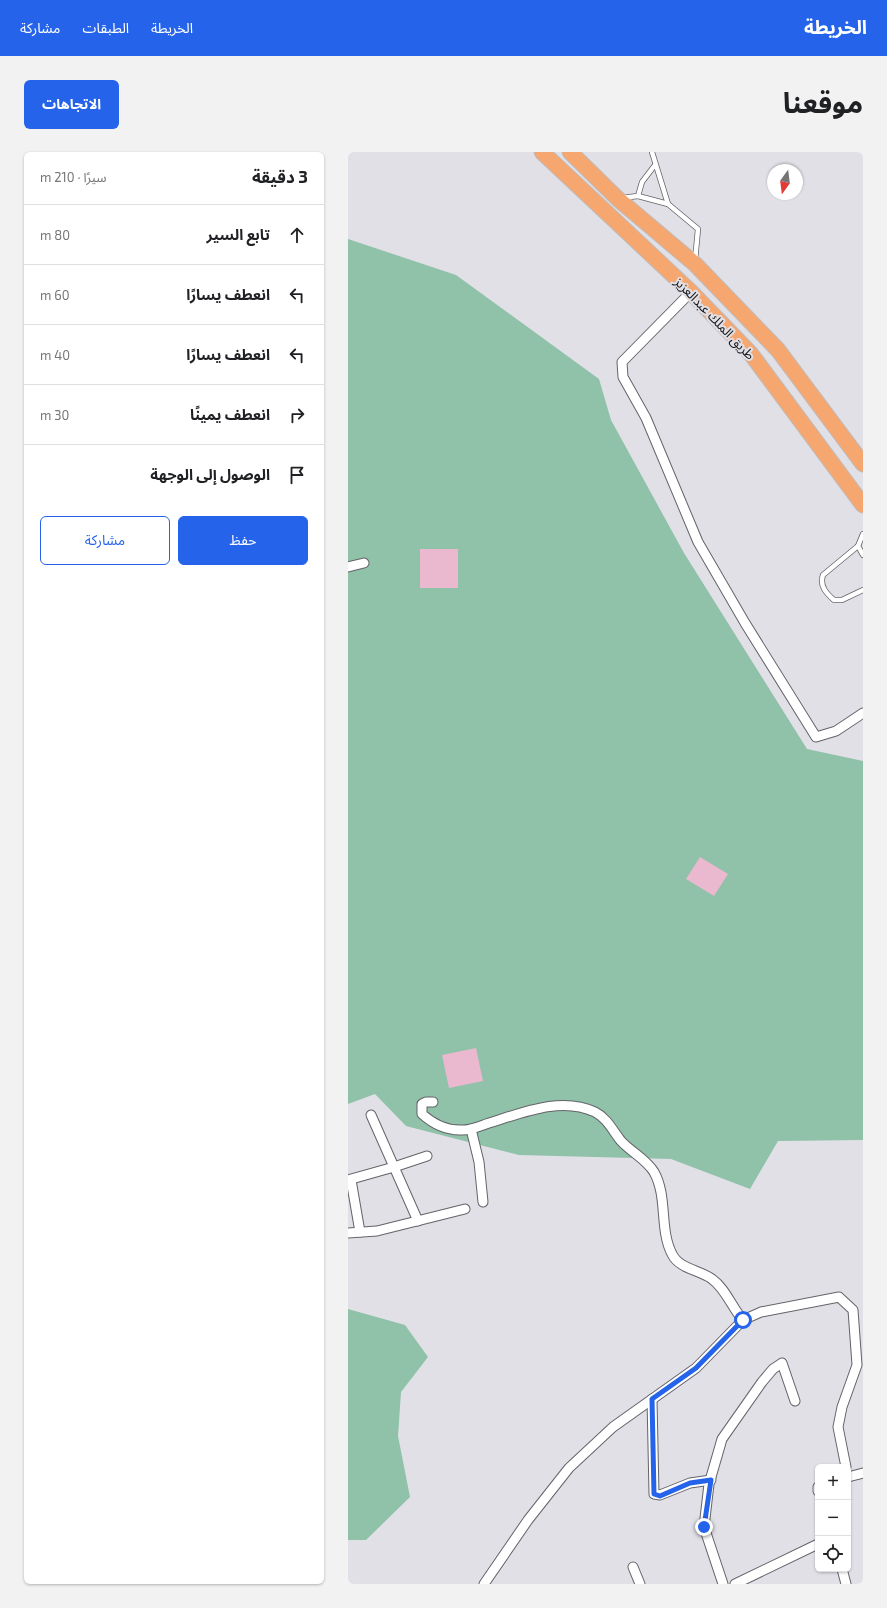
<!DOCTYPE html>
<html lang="ar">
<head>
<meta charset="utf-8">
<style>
	:root { --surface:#fff; --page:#f2f2f2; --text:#202124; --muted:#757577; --line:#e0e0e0; --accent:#2563eb }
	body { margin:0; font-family:"Exo 2","Noto Sans Arabic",sans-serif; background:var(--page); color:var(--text); direction:rtl }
	.controls { position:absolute; right:12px; bottom:12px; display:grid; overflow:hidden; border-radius:6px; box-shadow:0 1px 3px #0004 }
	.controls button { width:36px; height:36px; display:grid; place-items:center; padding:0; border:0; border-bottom:1px solid var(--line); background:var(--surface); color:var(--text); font:20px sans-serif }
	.compass { position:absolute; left:419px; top:12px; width:36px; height:36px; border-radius:50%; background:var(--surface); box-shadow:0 1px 3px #0004; rotate:194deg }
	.stop { position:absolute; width:12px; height:12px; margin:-9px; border:3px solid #2563eb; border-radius:50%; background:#fff }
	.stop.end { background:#2563eb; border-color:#fff; box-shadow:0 1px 4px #0008 }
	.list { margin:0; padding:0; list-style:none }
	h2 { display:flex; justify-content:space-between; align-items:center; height:52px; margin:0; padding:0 16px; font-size:17px }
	h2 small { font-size:13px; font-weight:400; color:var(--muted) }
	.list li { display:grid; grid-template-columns:26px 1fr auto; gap:12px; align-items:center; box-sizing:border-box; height:60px; padding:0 16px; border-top:1px solid var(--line) }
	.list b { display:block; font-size:15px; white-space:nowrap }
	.list em { font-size:13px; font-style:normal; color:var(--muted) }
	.actions { display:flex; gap:8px; padding:12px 16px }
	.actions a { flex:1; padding:9px 0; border:1px solid var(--accent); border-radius:6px; text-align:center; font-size:14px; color:var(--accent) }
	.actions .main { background:var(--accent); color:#fff }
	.icon { flex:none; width:22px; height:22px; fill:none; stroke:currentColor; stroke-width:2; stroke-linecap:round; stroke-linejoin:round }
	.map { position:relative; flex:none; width:515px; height:1432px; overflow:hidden; direction:ltr; border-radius:6px }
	header { display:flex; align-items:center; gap:24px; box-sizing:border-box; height:56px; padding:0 20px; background:var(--accent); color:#fff }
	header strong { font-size:19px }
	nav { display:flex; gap:22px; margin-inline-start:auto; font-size:14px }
	.intro { display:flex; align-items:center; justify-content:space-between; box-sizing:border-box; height:96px; padding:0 24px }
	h1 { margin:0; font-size:28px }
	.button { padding:10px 18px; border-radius:6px; background:var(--accent); color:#fff; font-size:14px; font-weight:700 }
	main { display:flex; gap:24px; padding:0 24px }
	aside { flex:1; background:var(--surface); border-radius:6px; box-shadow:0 1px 3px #0004 }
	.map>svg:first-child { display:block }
</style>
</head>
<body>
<header>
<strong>الخريطة</strong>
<nav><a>الخريطة</a><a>الطبقات</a><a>مشاركة</a></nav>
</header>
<div class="intro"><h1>موقعنا</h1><a class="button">الاتجاهات</a></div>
<main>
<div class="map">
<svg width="515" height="1432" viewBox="0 0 515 1432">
	<rect width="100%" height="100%" fill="#e1e0e7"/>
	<!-- green -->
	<g fill="#90c1a9">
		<polygon points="0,87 108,123 251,227 263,268 336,401 459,597 515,609 515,988 430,989 402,1037 323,1007 171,1003 58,974 27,942 0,952"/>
		<polygon points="0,1157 57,1173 80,1205 53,1240 50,1284 62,1345 18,1388 0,1388"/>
	</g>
	<!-- building -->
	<g fill="#eab9d0">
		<rect x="72" y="397" width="38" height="39"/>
		<polygon points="352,705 380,722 366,744 338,727"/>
		<polygon points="128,896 135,929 101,936 94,903"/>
	</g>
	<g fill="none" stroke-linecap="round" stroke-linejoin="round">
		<defs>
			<g id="service">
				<polyline points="304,0 320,52"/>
				<polyline points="290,44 320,52 350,77 347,109"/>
				<polyline points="273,46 290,44 294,30 307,13"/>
				<path d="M 515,382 L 510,394 L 475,423 C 471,434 479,442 486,448 L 494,448 L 515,438"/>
				<polyline points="510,394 515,403"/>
			</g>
			<g id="minor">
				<polyline points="343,140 274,210 275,225 298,266 350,390 397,471 468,585 488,579 515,561"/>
				<polyline points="0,415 16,411"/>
				<path d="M 85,950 L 78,950 L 74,952 L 74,962 C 84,971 98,978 112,978 C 122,979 132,974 141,971 C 174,961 213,944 247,960 C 259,966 265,979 273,989 C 283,1000 298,1007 306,1020 C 320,1045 311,1077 324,1102 C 331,1117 352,1118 364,1127 C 378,1137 384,1156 395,1168"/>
				<polyline points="23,963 70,1069"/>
				<polyline points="123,977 131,1010 135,1050"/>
				<polyline points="0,1028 46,1015 79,1004"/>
				<polyline points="3,1028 12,1080"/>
				<polyline points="0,1081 29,1079 117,1057"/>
				<polyline points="304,1247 306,1342 312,1343 342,1331 363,1328"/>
				<polyline points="500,1325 515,1321"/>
				<polyline points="470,1335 470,1339"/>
				<polyline points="285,1415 292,1432"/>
				<polyline points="494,1417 498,1432"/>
				<polyline points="136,1432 180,1368 221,1316 265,1275 348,1216 395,1168 413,1160 491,1145 505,1158 509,1213 494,1255 490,1275 498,1315"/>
				<polyline points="375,1432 356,1375 361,1332 374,1287 414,1230 425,1217 434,1211 447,1249"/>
				<polyline points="387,1432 470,1392"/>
			</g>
			<g id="trunk">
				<polyline points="194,0 343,140 403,202 515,353"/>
				<polyline points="222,0 270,47 347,112 430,198 515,312"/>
			</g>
		</defs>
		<!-- service casing -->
		<use href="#service" stroke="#636369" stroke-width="6"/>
		<!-- minor casing -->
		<use href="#minor" stroke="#636369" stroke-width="11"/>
		<!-- trunk casing -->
		<use href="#trunk" stroke="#bebebf" stroke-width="17"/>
		<!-- service -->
		<use href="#service" stroke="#fff" stroke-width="4.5"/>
		<!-- minor -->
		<use href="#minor" stroke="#fff" stroke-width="9"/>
		<!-- trunk -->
		<use href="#trunk" stroke="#f6a66f" stroke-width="15"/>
	</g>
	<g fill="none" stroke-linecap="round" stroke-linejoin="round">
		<!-- route -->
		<polyline stroke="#2563eb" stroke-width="5" points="356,1375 363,1328 342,1331 312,1344 306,1342 304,1247 348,1216 395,1168"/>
	</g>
	<g text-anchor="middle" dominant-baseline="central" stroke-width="4" stroke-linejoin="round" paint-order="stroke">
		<!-- street labels -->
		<g font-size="13" fill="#18181a" stroke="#e1e0e7">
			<text transform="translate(367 166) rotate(46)">طريق الملك عبدالعزيز</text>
		</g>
	</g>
</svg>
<div class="controls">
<button>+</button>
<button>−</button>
<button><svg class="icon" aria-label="locate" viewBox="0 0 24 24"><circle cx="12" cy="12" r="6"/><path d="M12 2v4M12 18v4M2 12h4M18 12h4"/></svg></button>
</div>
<svg class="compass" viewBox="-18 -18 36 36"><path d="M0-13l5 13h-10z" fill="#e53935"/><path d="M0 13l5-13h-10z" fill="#757577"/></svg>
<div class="stop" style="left:395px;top:1168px"></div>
<div class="stop end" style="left:356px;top:1375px"></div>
</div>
<aside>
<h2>3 دقيقة<small>سيرًا · 210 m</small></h2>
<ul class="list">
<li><svg class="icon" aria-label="ahead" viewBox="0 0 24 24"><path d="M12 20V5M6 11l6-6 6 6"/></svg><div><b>تابع السير</b></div><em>80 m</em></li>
<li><svg class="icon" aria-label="left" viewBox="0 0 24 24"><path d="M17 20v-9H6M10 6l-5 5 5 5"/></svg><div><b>انعطف يسارًا</b></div><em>60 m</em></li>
<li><svg class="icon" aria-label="left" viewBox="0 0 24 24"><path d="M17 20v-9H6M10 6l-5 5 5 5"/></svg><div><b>انعطف يسارًا</b></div><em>40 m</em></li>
<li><svg class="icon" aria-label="right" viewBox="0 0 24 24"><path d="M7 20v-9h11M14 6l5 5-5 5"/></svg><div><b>انعطف يمينًا</b></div><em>30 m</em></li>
<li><svg class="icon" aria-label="arrive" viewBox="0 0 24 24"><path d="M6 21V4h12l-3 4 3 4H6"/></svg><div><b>الوصول إلى الوجهة</b></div></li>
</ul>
<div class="actions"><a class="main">حفظ</a><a>مشاركة</a></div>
</aside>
</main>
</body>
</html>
